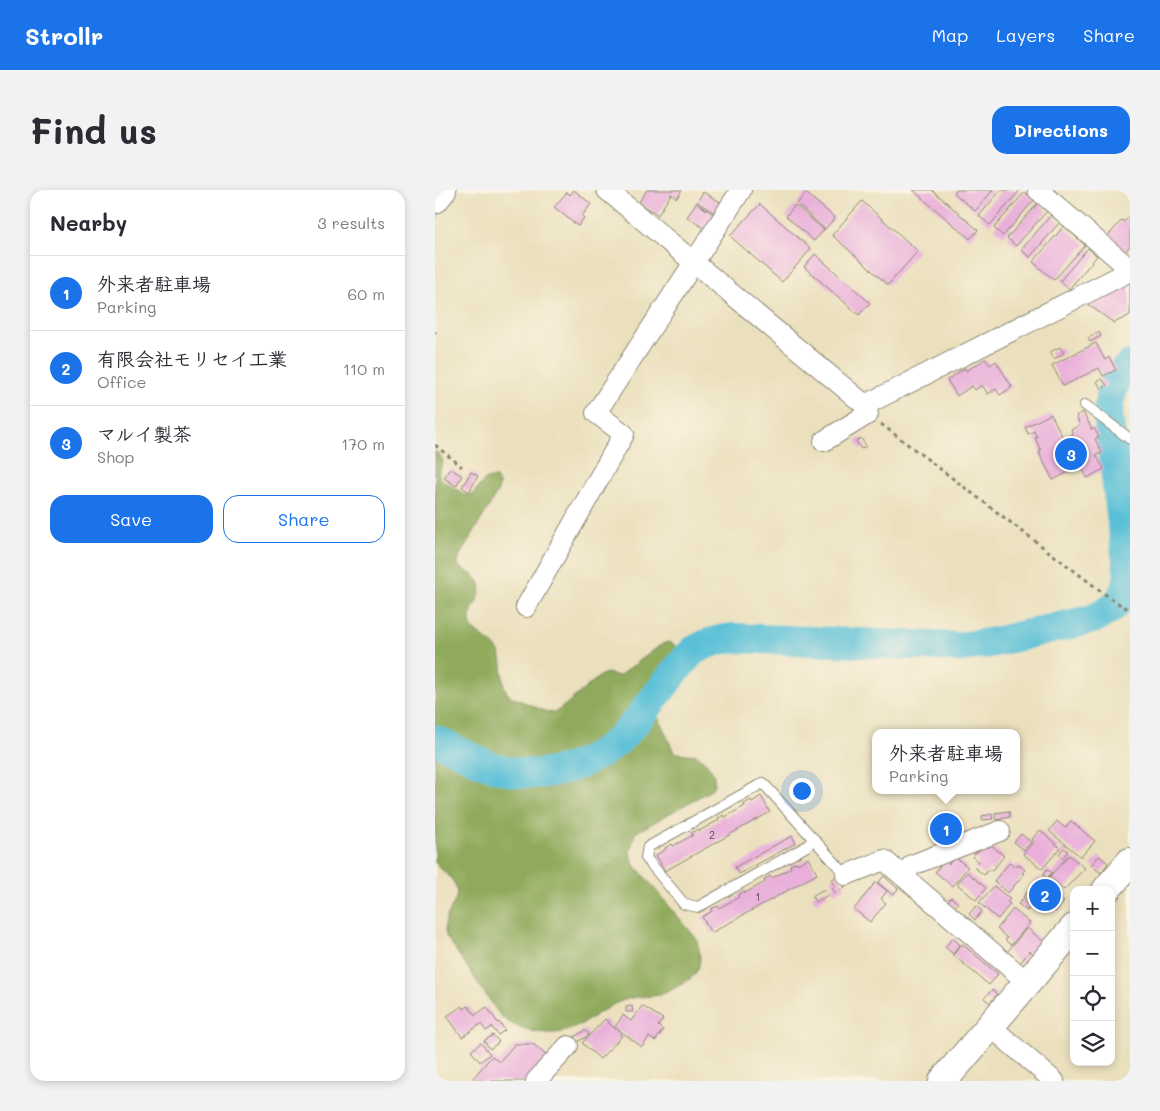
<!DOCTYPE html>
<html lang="en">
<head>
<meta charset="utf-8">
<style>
	:root { --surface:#fff; --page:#f2f2f3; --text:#2b2b33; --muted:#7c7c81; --line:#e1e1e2; --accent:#1a73e8 }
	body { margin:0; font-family:Mali,"Klee One",sans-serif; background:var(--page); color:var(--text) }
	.controls { position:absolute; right:15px; bottom:15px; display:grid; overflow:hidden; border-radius:10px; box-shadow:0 2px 8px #0003 }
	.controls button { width:45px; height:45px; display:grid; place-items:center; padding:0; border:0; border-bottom:1px solid var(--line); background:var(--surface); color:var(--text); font:25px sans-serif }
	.you { position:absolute; left:366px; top:600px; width:18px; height:18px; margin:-12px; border:4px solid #fff; border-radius:50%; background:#1a73e8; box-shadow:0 0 0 8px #1a73e833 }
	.badge { display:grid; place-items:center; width:32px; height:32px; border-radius:50%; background:var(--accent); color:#fff; font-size:16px; font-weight:700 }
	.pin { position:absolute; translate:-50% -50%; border:2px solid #fff; box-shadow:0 1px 5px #0006 }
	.popup { position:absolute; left:437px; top:539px; width:148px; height:65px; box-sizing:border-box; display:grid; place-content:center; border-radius:10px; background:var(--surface); filter:drop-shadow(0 1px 4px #0005); font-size:16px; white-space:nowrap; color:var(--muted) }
	.popup b { font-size:19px; color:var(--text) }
	.popup::after { content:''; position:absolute; left:50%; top:100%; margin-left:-10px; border:10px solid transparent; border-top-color:var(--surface) }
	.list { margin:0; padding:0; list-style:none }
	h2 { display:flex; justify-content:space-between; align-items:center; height:65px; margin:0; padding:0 20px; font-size:21px }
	h2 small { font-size:16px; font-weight:400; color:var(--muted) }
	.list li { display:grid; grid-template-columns:32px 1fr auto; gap:15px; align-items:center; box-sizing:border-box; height:75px; padding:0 20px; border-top:1px solid var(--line) }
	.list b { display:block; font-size:19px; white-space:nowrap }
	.list p { margin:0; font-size:16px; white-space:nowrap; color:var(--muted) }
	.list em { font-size:16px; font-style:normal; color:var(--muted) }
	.actions { display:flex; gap:10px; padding:15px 20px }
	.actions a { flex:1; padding:11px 0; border:1px solid var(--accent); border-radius:15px; text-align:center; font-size:18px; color:var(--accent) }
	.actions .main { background:var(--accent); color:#fff }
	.icon { flex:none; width:28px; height:28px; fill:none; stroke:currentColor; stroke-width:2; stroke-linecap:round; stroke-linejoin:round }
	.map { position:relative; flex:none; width:695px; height:891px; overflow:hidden; border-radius:15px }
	header { display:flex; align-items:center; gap:30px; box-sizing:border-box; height:70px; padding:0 25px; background:var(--accent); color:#fff }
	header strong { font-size:24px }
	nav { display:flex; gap:28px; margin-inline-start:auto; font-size:18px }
	.intro { display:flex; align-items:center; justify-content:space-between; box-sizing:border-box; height:120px; padding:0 30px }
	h1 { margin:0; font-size:35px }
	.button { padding:12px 22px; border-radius:15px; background:var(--accent); color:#fff; font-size:18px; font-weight:700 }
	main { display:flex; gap:30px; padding:0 30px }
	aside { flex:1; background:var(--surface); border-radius:15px; box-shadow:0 2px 8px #0003 }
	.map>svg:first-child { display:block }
</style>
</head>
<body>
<header>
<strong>Strollr</strong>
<nav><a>Map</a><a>Layers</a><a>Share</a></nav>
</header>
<div class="intro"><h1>Find us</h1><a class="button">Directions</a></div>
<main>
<aside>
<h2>Nearby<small>3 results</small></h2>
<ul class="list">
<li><span class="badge">1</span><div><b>外来者駐車場</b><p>Parking</p></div><em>60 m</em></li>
<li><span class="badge">2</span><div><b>有限会社モリセイ工業</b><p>Office</p></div><em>110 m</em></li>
<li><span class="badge">3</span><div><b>マルイ製茶</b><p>Shop</p></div><em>170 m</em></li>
</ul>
<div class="actions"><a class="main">Save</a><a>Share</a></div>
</aside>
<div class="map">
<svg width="695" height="891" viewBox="0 0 695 891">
	<rect width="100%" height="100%" fill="#fcf5e5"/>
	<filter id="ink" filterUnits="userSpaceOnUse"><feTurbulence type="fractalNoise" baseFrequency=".02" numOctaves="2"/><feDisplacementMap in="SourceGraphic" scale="10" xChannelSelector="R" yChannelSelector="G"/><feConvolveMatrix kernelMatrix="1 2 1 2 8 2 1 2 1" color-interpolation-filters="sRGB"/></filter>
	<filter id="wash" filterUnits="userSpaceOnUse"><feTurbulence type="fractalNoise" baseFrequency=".0096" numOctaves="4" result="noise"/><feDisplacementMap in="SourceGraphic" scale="20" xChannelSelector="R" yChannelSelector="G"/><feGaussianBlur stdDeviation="1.12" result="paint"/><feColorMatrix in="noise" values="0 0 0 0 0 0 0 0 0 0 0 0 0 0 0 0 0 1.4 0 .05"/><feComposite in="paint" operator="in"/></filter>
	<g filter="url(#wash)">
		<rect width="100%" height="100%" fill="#ebe0bd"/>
		<!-- forest -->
		<g fill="#8faa5c" stroke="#5d6a44">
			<path d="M 0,261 L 5,265 L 8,272 L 4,281 L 4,288 L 30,305 L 37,305 C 45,297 48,286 61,288 L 64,294 L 63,301 L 24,367 L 23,375 C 29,381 40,384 44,392 C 51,404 33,419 35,432 C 36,443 59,451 64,462 C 71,476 63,495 75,506 L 112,522 L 118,523 L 124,520 L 166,485 L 172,483 L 184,486 L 227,454 L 234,452 L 241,456 L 244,462 L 242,469 C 221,495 201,527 176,548 C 143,577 96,584 55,569 C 36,562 18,551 0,543 Z"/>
			<path d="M 215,525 L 220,526 L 224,529 L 238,560 L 241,563 L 262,565 C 272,573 286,587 276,600 L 200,643 L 195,662 L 198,673 L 261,748 C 268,771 267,784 245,795 C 238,799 231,803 224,805 C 212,807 200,806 189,810 C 153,823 142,851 98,841 C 83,837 75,835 64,824 L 11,746 C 5,723 26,714 21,697 C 18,688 7,680 0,673 L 0,556 C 17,565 34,575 52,581 C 97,597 146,589 184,558 C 195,549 203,534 215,525 Z"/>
		</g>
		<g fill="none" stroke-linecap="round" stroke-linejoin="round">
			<!-- stream -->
			<polyline stroke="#59bfd7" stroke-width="5" points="0,27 7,18"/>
			<!-- river -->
			<path stroke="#59bfd7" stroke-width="30" d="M 0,550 C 24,561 48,576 74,581 C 120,591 167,571 197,536 C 218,511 236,484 258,461 C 271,453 283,449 299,448 L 524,457 L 555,453 L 658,429 C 680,419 689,410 694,386 L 673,225 C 674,207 678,186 695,175"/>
		</g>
		<g id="blocks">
			<!-- building -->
			<g fill="#e9afda">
				<polygon points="139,0 156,14 147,26 149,28 143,36 119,17 132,2 135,5"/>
				<polygon points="212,0 247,0 242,8 236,4 223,25 204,12"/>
				<polygon points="478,0 497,0 543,40 535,49"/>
				<polygon points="522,0 558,0 540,21 519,3"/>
				<polygon points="566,0 585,0 555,35 544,26"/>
				<polygon points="268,2 287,13 280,23 262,12"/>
				<polygon points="590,2 599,10 568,46 559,38"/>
				<polygon points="371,3 400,28 390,39 362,14"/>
				<polygon points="427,11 483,61 453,95 397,45"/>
				<polygon points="261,13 280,25 270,39 252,27"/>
				<polygon points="603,13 612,21 581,56 572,48"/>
				<polygon points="325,14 376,59 347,92 295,46"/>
				<polygon points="360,15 389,40 379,51 351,26"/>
				<polygon points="616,25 625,32 595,67 586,60"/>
				<polygon points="695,26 695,56 689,63 671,48 687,30 689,32"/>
				<polygon points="629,36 650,55 619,90 598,72"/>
				<polygon points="653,58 662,66 634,99 625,91"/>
				<polygon points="380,64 435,113 424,125 369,77"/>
				<polygon points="695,91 695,125 679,133 651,113"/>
				<polygon points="664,142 666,146 655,152 653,148"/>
				<polygon points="661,153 670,170 674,167 681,180 668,186 664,178 628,196 617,175"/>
				<polygon points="625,157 629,163 619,169 615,162"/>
				<polygon points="550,169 555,175 561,171 577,197 565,205 561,199 553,204 547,195 540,200 537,196 522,206 512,190 530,178 531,181"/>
				<polygon points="667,189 672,195 667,199 662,192"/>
				<polygon points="648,222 657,240 659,238 664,247 660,249 667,263 661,265 669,279 652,288 646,276 618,290 604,263 606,261 600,248 602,247 599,241 593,244 590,237 616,224 628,248 638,244 636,240 645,235 641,226"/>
				<polygon points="426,248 431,256 426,259 421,251"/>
				<polygon points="15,278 27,286 21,296 9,288"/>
				<polygon points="36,282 43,286 34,302 27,297"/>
				<polygon points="326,606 335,622 230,681 221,665 231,659 230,658 237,654 238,656 258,645 256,643 263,639 264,641 284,630 283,628 289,625 290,627 310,616 309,614 316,610 317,612"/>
				<polygon points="574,621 575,627 561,630 560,623"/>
				<polygon points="557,624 558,629 547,630 547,626"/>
				<polygon points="622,631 630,638 636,631 660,651 646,667 614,641"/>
				<polygon points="605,640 625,658 607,679 588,664 599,651 597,649"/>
				<polygon points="586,644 596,652 589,660 579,652"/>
				<polygon points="357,646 361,653 304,684 300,677"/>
				<polygon points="550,655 553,658 556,655 569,666 557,681 554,679 549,685 539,677 544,672 537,666"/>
				<polygon points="629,658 633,661 628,668 624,664"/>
				<polygon points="634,665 650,678 629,700 614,687"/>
				<polygon points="664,666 673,673 666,683 656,675"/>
				<polygon points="520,667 533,677 517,696 500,682 510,670 514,674"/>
				<polygon points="373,668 382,684 276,743 267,727 277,721 276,719 283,716 284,718 304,707 303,705 309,701 310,703 330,692 329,690 335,686 337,688 356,678 355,675 362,672 363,674"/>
				<polygon points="575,672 580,677 583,674 590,680 587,683 589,684 573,703 559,691"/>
				<polygon points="612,679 617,683 612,688 608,685"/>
				<polygon points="532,682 551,698 541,710 522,694"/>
				<polygon points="403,685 410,697 400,703 397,698 400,696 396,690"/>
				<polygon points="449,686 463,699 458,705 443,693"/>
				<polygon points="604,688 627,708 625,709 629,712 620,722 617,719 615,721 605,712 601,718 588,707"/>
				<polygon points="441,692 452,701 446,709 451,713 435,732 419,719"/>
				<polygon points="559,696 575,709 572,712 575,714 563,729 544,713"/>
				<polygon points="389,699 393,705 381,712 377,706"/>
				<polygon points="516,707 523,713 519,717 513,711"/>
				<polygon points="587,710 596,717 592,721 583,714"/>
				<polygon points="541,716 547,721 540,730 534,724"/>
				<polygon points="578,719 595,733 576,755 570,750 572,748 562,739"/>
				<polygon points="592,738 609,752 598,764 595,761 585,773 572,762"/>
				<polygon points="518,748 525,755 518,764 510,757"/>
				<polygon points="527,754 563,784 554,795 518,765"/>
				<polygon points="557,800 562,804 555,813 549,808"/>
				<polygon points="27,816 29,819 33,816 40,825 52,817 63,833 64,832 70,840 63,845 57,837 51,841 46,834 27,847 12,826"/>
				<polygon points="197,816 198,822 191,822 191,817"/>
				<polygon points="207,816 228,829 223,836 228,840 220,851 214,847 207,857 180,837 188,825 196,831"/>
				<polygon points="170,829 187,846 165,869 147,853"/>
				<polygon points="150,840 154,845 142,852 139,847"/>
				<polygon points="58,845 64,852 55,859 49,851"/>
				<polygon points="46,853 55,864 45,872 36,861"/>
				<polygon points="80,854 98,854 112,866 90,891 41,891 38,888 57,866 64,872"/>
			</g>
		</g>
	</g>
	<g filter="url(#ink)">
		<use href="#blocks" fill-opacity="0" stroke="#8b8674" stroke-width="1"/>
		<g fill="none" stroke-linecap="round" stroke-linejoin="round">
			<defs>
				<g id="lane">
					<polyline points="650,215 695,249"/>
					<polyline points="379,649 372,656 263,717 249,714 211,668 213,657 328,593 411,685"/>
				</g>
				<g id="street">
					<polyline points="172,0 430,215 695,81"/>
					<polyline points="603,0 688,73 692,82"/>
					<polyline points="389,251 433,224 430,215"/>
					<polyline points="91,417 189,244 161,223 306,0"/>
					<polyline points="411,685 449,670 592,792"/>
					<polyline points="468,686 477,675 565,641"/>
					<polyline points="555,836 619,891"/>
					<polyline points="101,891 133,856"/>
				</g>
				<g id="secondary">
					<polyline points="0,9 7,0"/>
					<polyline points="671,700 695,672"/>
					<polyline points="508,891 639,738"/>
				</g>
			</defs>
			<!-- lane casing -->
			<use href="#lane" stroke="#8b8674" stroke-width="12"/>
			<!-- street casing -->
			<use href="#street" stroke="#8b8674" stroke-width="22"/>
			<!-- secondary casing -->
			<use href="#secondary" stroke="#8b8674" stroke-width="30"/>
			<!-- path -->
			<g stroke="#8b8674" stroke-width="3" stroke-dasharray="4 4" stroke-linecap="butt">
				<polyline points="0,142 1,143"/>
				<polyline points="446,234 679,411 695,420"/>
				<polyline points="0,255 27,277"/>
			</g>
			<!-- lane -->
			<use href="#lane" stroke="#fff" stroke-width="10"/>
			<!-- street -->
			<use href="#street" stroke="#fff" stroke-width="20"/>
			<!-- secondary -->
			<use href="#secondary" stroke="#fff" stroke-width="28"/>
		</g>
	</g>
	<g text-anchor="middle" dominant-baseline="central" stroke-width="4.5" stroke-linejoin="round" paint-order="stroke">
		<!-- number labels -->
		<g font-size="11" fill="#5a4c57">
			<text x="277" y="644">2</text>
			<text x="323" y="706">1</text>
		</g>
	</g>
</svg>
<div class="controls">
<button>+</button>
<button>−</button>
<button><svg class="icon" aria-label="locate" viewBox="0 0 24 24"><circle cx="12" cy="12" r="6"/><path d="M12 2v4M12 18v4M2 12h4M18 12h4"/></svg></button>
<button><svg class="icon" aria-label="layers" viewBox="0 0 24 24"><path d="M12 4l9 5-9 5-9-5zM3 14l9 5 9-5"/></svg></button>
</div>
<div class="you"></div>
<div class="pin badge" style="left:511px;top:639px">1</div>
<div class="popup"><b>外来者駐車場</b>Parking</div>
<div class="pin badge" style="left:610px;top:705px">2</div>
<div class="pin badge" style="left:636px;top:264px">3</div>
</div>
</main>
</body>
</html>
